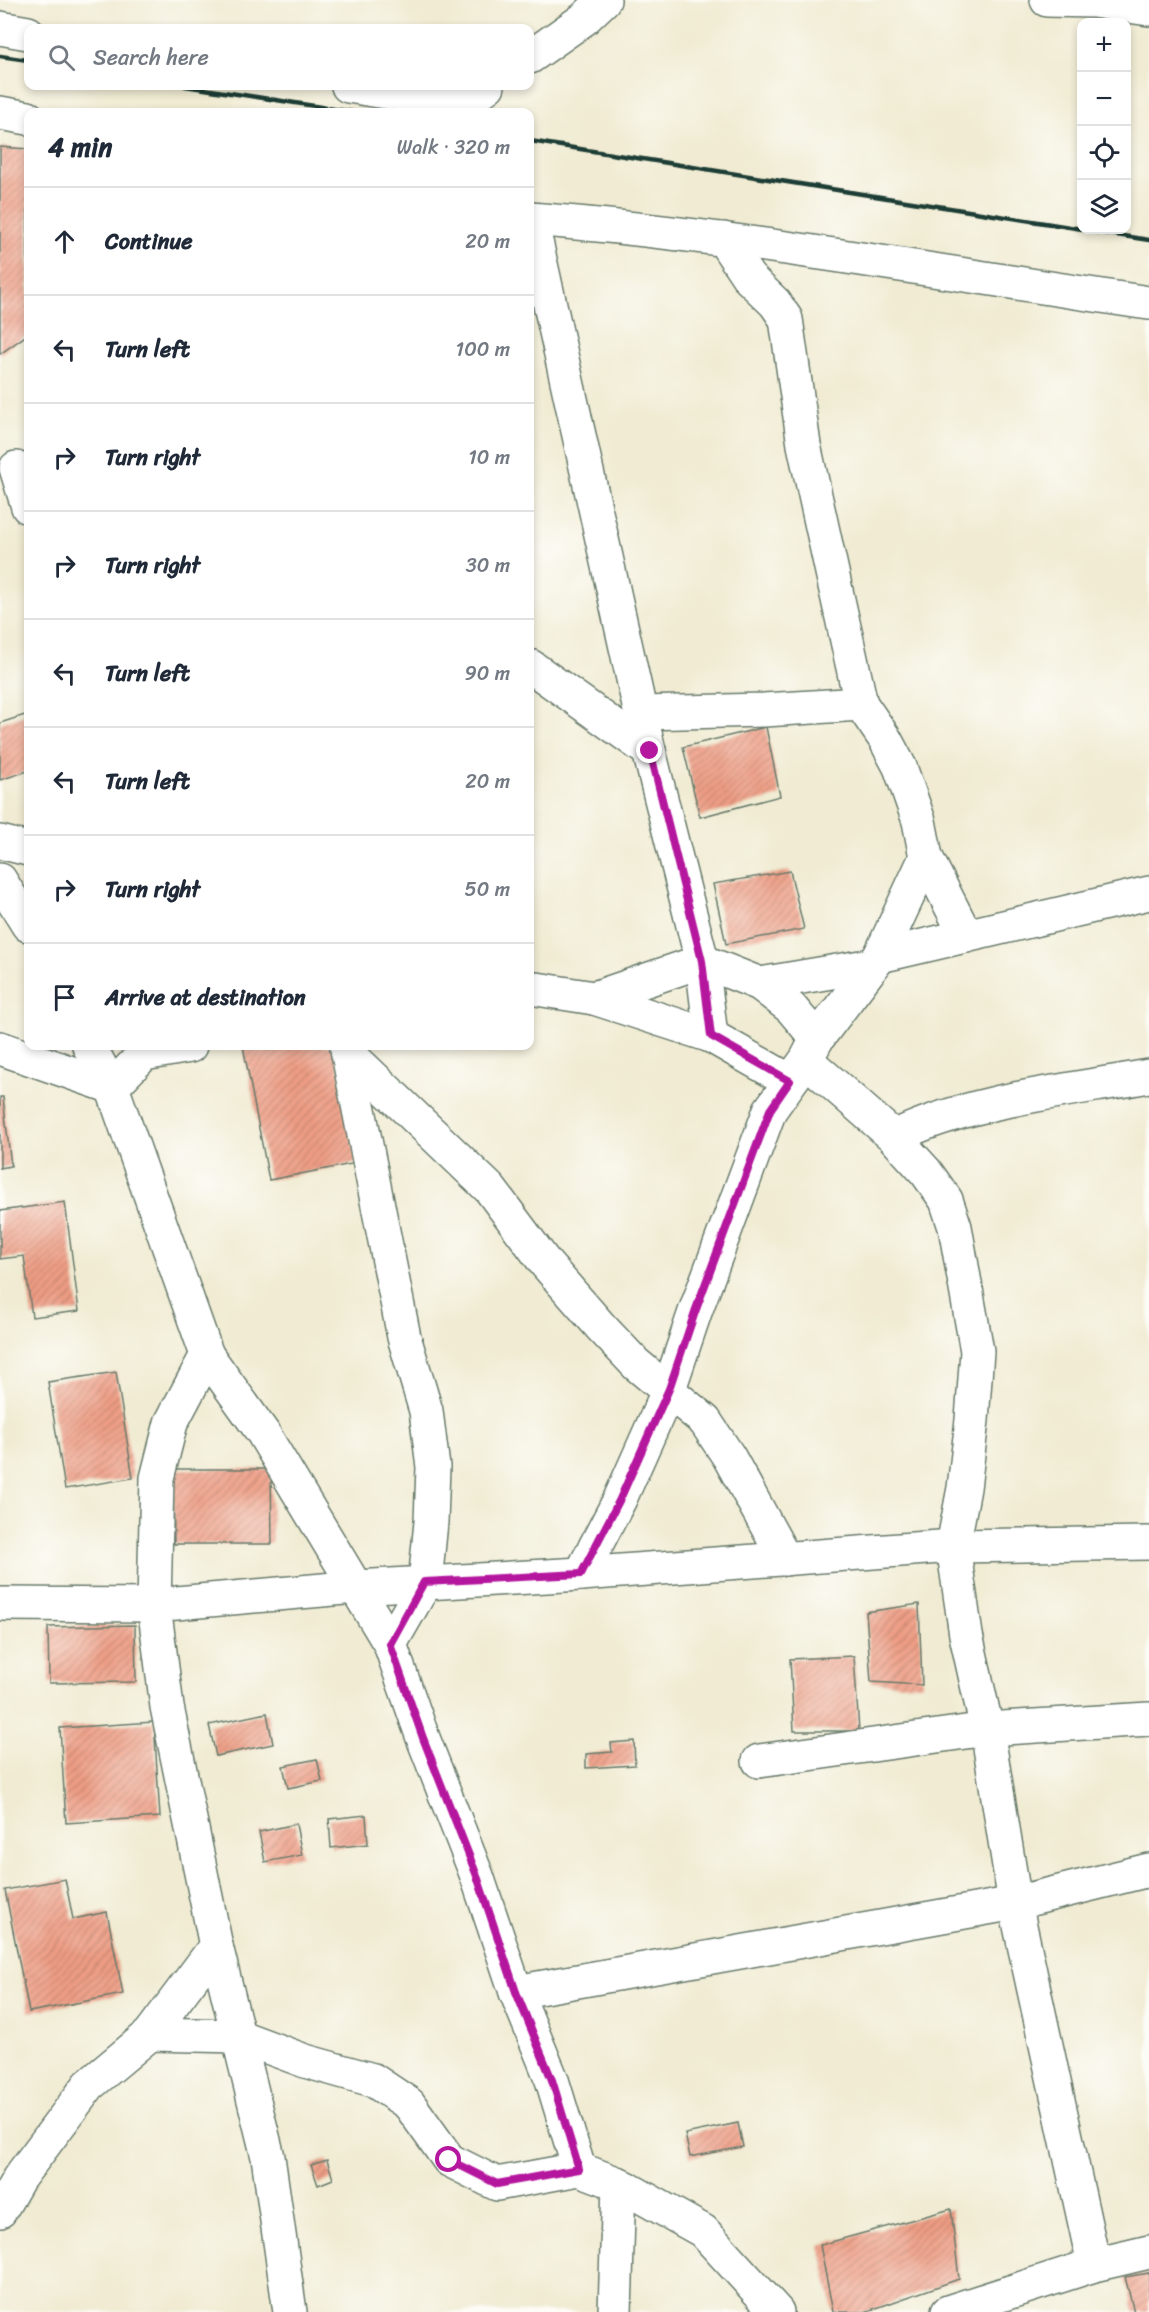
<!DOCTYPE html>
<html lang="en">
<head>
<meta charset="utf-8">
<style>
	:root { --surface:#fff; --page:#f2f2f3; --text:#1f2937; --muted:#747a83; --line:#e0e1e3 }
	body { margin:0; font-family:Sriracha,sans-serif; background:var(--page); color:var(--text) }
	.controls { position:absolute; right:18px; top:18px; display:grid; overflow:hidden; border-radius:12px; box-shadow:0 3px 9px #0003 }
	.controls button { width:54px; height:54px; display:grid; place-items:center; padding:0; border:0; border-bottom:2px solid var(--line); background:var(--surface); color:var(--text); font:30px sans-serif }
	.stop { position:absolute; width:18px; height:18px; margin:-14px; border:4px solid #b5179e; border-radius:50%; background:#fff }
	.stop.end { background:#b5179e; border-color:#fff; box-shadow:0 2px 6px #0008 }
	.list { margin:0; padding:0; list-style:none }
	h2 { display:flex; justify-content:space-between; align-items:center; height:78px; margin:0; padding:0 24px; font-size:26px }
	h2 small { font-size:20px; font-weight:400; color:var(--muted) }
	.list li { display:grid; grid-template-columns:39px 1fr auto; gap:18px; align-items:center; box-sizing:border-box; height:108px; padding:0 24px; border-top:2px solid var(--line) }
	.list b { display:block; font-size:22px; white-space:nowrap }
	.list em { font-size:20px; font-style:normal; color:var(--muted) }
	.icon { flex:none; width:33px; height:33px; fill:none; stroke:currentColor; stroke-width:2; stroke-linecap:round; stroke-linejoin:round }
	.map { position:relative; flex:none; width:1149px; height:2312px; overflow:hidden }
	.search { position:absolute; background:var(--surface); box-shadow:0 3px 9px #0003; left:24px; top:24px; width:510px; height:66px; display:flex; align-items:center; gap:15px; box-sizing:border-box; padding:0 21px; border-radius:12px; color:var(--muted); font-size:22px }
	.panel { position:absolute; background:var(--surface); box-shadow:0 3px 9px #0003; left:24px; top:108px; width:510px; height:942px; border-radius:12px }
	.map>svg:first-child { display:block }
</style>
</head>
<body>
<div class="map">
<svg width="1149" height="2312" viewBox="0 0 1149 2312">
	<defs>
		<pattern id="building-hatch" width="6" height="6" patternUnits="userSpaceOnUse" patternTransform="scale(1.5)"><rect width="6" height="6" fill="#ef9d84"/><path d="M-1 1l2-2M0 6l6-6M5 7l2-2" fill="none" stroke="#c1816d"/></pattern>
	</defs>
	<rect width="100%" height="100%" fill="#fdfcf7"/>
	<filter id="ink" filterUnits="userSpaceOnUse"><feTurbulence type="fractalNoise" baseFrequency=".0167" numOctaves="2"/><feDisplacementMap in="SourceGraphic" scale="12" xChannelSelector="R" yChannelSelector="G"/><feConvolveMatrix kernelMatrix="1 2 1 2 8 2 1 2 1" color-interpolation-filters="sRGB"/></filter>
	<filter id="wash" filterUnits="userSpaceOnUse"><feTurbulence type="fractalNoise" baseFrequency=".008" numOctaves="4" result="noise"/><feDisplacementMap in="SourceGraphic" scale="24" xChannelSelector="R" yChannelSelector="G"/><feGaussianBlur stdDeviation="1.35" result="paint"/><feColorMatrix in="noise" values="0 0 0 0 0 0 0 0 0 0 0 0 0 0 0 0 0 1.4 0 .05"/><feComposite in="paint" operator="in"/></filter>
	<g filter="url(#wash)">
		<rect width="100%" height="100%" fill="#f0ebd2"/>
		<g id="blocks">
			<!-- building -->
			<g fill="url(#building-hatch)">
				<polygon points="0,147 28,149 28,334 0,354"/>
				<polygon points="28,714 28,771 0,780 0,723"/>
				<polygon points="766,727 780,796 700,817 683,747"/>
				<polygon points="790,871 804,929 726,944 713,884"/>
				<polygon points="243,1046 335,1046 357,1163 269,1180"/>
				<polygon points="0,1097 3,1097 11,1166 0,1168"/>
				<polygon points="65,1202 79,1311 32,1317 24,1256 0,1259 0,1211"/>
				<polygon points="116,1372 133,1478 65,1489 48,1382"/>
				<polygon points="173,1469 271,1469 272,1544 174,1544"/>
				<polygon points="919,1604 922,1685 871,1682 866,1612"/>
				<polygon points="135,1625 136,1682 49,1683 48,1627"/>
				<polygon points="854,1656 859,1731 794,1731 790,1659"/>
				<polygon points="267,1713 273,1744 216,1756 209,1725"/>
				<polygon points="154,1722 160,1817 66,1823 60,1728"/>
				<polygon points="634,1741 635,1765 586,1768 586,1754 612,1752 611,1743"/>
				<polygon points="317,1759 322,1781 288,1788 283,1766"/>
				<polygon points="366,1815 368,1844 331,1848 329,1819"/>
				<polygon points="296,1824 302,1855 265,1862 259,1832"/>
				<polygon points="65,1879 73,1919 107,1912 123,1994 29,2012 5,1890"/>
				<polygon points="738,2123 743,2147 690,2157 685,2134"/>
				<polygon points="327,2160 333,2179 318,2185 311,2165"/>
				<polygon points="951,2209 959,2279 865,2312 833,2312 820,2245"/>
				<polygon points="1149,2273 1149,2312 1134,2312 1125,2277"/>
			</g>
		</g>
	</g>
	<g filter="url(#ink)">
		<use href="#blocks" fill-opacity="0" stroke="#687a6b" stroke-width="1.5"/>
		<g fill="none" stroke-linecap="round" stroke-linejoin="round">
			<defs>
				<g id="street">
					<polyline points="1047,0 1093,1 1149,9"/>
					<polyline points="0,28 28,33"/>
					<polyline points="530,57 584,19 604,0"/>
					<polyline points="348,86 461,104"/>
					<polyline points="452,112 488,86"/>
					<polyline points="0,113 28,118"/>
					<path d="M 530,219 C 737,235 943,273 1149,303"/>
					<polyline points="531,219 649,751 702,961 711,1036"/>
					<polyline points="723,239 749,278 775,303 786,319 804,445 861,704 885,739 900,767 919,821 926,857 966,936"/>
					<polyline points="16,468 28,507"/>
					<polyline points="530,666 649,751"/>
					<polyline points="641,713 764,710 861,704"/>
					<polyline points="0,842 28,849"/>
					<polyline points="0,880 28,925"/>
					<polyline points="880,956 1149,893"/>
					<polyline points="760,984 873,965"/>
					<polyline points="530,988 594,998 711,1036 790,1081"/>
					<polyline points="594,998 702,961 760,984 791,1008 817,1039"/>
					<polyline points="89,1046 112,1087 207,1355 263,1433 390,1644 423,1738 477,1876 516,1992 552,2080 579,2169"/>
					<polyline points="0,1048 112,1087 144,1054 190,1046"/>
					<polyline points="347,1049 404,1337 426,1411 433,1467 431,1522 425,1583 390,1644"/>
					<polyline points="348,1053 490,1189 546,1264 601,1327 636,1364 705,1421 729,1457 785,1559"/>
					<polyline points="806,1060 894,1137 926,1172 946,1200 955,1227 977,1351 972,1420 964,1488 953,1546 966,1635 987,1729 1015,1903 1094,2265"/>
					<path d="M 894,1137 C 969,1100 1067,1091 1149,1076"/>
					<polyline points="207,1355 171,1423 157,1478 154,1605 167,1707 216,1946 268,2157 290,2312"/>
					<polyline points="581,1574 620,1499 669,1389 695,1312 770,1110 806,1060 817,1039 880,956 926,857"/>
					<polyline points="0,1604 154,1605 356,1587 581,1574 953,1546 1149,1543"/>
					<polyline points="759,1761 987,1729 1149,1719"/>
					<polyline points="516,1992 1015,1903 1149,1870"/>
					<polyline points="150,2034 238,2036 305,2061 373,2080 409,2104 449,2160 497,2184 579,2169 619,2184 703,2231 777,2312"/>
					<polyline points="0,2211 19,2178 89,2085 150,2034 216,1946"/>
					<polyline points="615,2312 619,2184"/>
					<polyline points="948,2312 1094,2265 1149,2252"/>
				</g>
			</defs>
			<!-- street casing -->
			<use href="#street" stroke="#687a6b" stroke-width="36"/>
			<!-- street -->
			<use href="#street" stroke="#fff" stroke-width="33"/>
			<!-- rail -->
			<g stroke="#1f3d34" stroke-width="4.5">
				<polyline points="0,56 28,60"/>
				<polyline points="185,86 353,112"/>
				<polyline points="530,141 1082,229"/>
				<polyline points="1084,230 1149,240"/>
			</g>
		</g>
	</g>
	<g fill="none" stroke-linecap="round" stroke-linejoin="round" filter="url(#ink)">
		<!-- route -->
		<polyline stroke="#b5179e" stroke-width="8" points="449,2160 497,2184 579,2169 552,2080 516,1992 477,1876 423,1738 390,1644 424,1582 581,1574 620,1499 669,1389 695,1312 770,1110 790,1081 711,1036 702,961 650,751"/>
	</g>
</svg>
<div class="controls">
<button>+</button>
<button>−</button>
<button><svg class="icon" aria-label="locate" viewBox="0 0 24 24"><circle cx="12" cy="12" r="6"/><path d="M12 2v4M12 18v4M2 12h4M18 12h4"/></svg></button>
<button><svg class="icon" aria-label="layers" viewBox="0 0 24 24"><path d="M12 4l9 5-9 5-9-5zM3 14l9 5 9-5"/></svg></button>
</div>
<div class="stop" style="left:449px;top:2160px"></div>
<div class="stop end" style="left:650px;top:751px"></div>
<div class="search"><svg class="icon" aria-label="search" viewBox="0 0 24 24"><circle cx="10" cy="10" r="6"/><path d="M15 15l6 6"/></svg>Search here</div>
<section class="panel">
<h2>4 min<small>Walk · 320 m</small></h2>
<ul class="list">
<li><svg class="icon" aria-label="ahead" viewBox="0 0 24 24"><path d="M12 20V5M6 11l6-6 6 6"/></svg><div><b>Continue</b></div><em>20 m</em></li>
<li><svg class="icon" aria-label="left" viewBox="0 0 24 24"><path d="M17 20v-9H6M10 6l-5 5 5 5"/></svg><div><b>Turn left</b></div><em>100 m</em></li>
<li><svg class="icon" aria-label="right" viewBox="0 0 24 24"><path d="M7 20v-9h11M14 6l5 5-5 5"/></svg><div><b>Turn right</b></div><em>10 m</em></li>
<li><svg class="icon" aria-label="right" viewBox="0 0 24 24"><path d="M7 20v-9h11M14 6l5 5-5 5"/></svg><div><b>Turn right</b></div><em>30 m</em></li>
<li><svg class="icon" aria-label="left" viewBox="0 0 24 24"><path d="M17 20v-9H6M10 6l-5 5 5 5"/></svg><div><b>Turn left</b></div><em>90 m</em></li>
<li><svg class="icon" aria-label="left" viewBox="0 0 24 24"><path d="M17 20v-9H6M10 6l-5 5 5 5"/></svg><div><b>Turn left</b></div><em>20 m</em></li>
<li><svg class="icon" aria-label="right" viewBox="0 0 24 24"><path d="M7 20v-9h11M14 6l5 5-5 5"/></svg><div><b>Turn right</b></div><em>50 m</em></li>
<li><svg class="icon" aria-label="arrive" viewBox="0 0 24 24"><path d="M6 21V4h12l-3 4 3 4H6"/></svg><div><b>Arrive at destination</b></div></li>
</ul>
</section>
</div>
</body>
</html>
